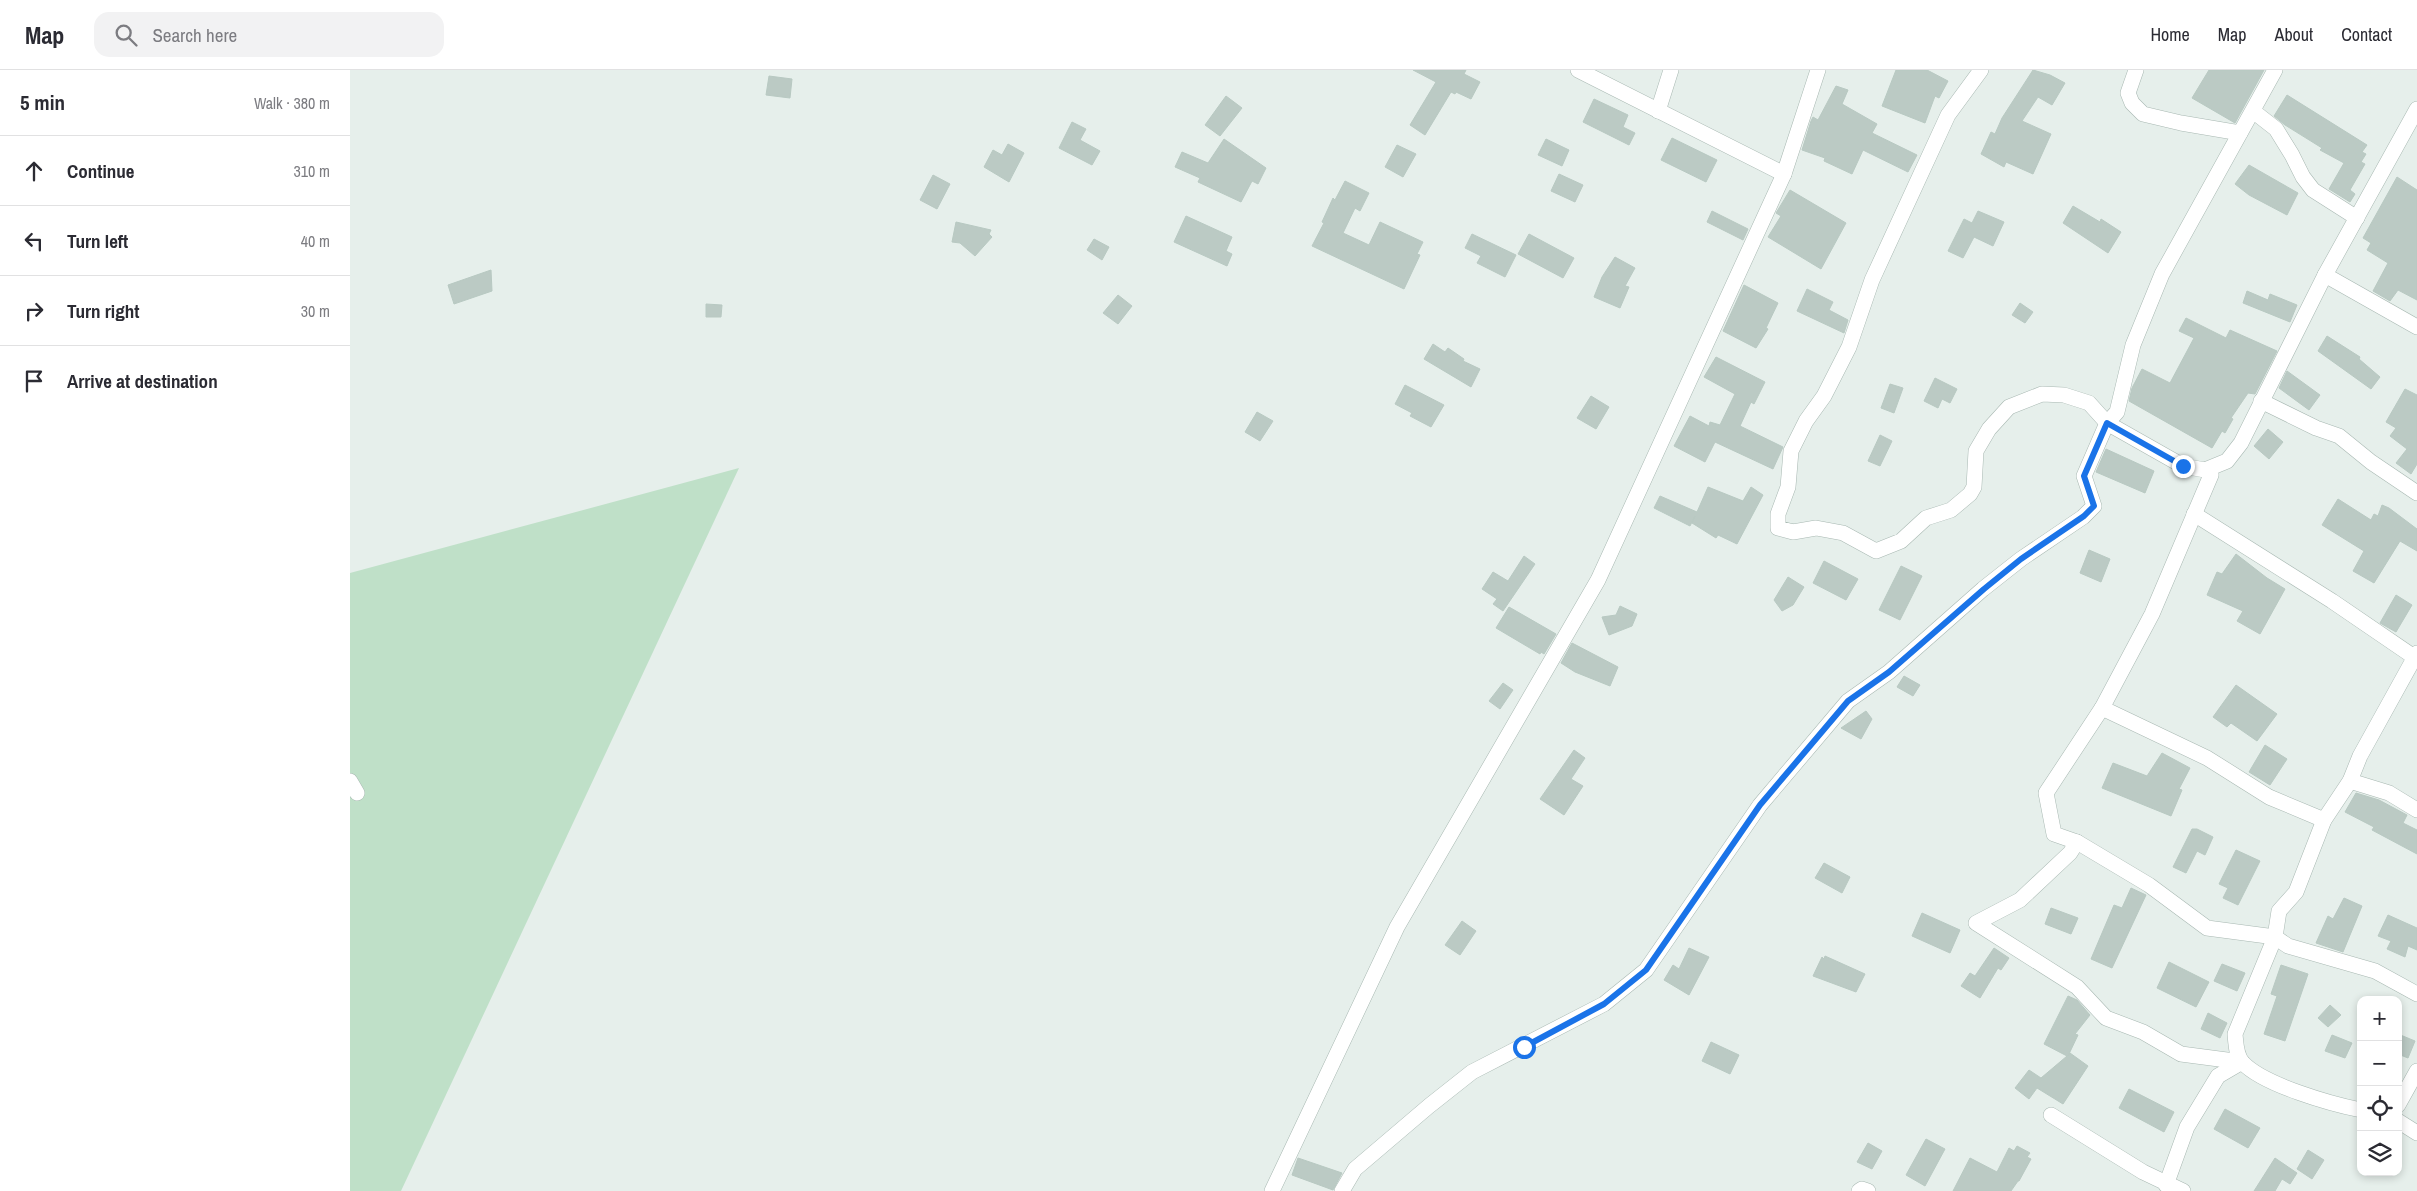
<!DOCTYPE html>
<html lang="en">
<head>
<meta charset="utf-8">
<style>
	:root { --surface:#fff; --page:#f2f2f3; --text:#2b2b33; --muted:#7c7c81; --line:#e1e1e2 }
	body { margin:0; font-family:"Archivo Narrow",sans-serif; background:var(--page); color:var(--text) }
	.controls { position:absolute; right:15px; bottom:15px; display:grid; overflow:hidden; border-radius:10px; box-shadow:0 2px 8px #0003 }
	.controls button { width:45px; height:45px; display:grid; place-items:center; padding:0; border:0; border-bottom:1px solid var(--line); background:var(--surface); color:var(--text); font:25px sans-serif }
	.stop { position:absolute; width:15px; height:15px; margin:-11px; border:4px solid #1a73e8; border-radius:50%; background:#fff }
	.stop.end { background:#1a73e8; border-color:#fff; box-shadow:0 1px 5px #0008 }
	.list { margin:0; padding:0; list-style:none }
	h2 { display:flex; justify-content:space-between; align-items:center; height:65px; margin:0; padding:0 20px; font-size:21px }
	h2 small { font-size:16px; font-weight:400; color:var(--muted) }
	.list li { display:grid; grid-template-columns:32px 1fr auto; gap:15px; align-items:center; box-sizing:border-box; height:70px; padding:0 20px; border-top:1px solid var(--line) }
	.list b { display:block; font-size:19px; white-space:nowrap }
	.list em { font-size:16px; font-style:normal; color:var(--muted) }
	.icon { flex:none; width:28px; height:28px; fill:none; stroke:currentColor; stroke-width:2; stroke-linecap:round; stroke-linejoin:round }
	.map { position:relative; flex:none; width:2067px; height:1121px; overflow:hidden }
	header { display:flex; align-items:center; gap:30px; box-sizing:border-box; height:70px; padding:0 25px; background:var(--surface); border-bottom:1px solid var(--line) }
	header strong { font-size:24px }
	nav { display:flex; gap:28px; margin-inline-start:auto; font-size:18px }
	.search { width:350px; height:45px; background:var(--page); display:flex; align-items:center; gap:12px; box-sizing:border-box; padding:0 18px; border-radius:15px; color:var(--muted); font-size:19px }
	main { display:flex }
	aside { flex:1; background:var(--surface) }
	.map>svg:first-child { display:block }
</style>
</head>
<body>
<header>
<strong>Map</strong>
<div class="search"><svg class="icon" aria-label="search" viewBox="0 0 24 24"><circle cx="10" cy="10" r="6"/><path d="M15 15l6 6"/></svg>Search here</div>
<nav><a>Home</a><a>Map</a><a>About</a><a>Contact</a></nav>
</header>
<main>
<aside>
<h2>5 min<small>Walk · 380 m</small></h2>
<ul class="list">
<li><svg class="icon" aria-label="ahead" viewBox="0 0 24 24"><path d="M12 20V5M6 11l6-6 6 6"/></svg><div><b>Continue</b></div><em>310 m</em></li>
<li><svg class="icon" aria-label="left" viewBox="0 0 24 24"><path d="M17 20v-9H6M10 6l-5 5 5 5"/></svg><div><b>Turn left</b></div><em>40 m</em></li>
<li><svg class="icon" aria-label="right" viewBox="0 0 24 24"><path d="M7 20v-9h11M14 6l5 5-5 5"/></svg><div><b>Turn right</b></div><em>30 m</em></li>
<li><svg class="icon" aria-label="arrive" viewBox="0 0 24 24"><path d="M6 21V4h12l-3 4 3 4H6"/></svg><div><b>Arrive at destination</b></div></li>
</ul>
</aside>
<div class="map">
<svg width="2067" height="1121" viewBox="0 0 2067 1121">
	<rect width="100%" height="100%" fill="#e6efeb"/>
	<!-- green -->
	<polygon fill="#bfe0c8" points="389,398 51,1121 0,1121 0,503"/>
	<!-- building -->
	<g fill="#bbcac4" stroke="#b8c9c2">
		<polygon points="1063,0 1116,0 1114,4 1130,12 1121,29 1106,22 1105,24 1101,22 1075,65 1060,55 1086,12"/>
		<polygon points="1546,0 1577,0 1598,11 1589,28 1585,26 1575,53 1532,36"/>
		<polygon points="1683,0 1700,5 1715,13 1702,35 1688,27 1672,51 1701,64 1683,104 1656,92 1654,97 1631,84 1641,62 1645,64 1652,48"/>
		<polygon points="1859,0 1914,0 1885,53 1842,28"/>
		<polygon points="419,6 442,9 440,28 416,25"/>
		<polygon points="1486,16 1498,20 1492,34 1527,54 1522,63 1567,85 1558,102 1513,80 1502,104 1474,91 1475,88 1452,80 1461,51 1463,47 1468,50"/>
		<polygon points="1937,25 2017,75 2012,82 2016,84 2011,92 2015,94 2000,120 2005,124 2000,132 1979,119 1994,93 1970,80 1972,78 1935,55 1924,46"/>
		<polygon points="876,26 892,38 870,66 855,55"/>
		<polygon points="1244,29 1278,45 1273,57 1285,63 1279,75 1233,52"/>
		<polygon points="722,52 736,59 730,70 750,81 742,95 709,78"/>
		<polygon points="1322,68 1367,90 1356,112 1311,90"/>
		<polygon points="874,69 916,98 908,114 902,111 891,132 848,112 850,108 825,97 832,82 858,93"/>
		<polygon points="1196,69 1219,80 1212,96 1188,85"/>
		<polygon points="658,74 674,83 659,112 634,97 643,80 652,85"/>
		<polygon points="1047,75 1066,84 1053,107 1035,97"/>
		<polygon points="1899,95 1948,123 1937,145 1899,125 1885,114"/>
		<polygon points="1209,104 1233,115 1225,132 1201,121"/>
		<polygon points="583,105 600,114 587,139 570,130"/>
		<polygon points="2047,107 2067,120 2067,230 2048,220 2040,231 2023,221 2038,193 2017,180 2021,173 2013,168"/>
		<polygon points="995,111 1019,123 1010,141 1005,138 993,163 1019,175 1030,152 1073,172 1067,184 1070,185 1054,219 962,176 974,153 972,152 983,128 985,130"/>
		<polygon points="1440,120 1496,153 1471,199 1418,167 1431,146 1426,143"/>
		<polygon points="1723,136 1750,152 1751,149 1771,162 1758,183 1713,153"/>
		<polygon points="1362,141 1398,159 1393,170 1357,152"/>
		<polygon points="1628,141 1654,152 1643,176 1624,167 1613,188 1598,181 1614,149 1622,153"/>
		<polygon points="836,146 882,167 876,181 882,184 877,196 824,172"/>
		<polygon points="606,152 641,160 639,164 642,167 625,186 610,173 602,172"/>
		<polygon points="1122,164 1166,185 1155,207 1127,193 1131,186 1115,178"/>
		<polygon points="1179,164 1224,188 1213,208 1168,184"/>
		<polygon points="744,169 759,177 752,190 737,180"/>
		<polygon points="1265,187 1285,198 1275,216 1279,217 1270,238 1244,227 1252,207"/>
		<polygon points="141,200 142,221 104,234 98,215"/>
		<polygon points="1394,215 1428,233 1416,258 1418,259 1406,278 1373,261"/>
		<polygon points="1457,219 1483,232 1479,240 1498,250 1494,263 1447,241"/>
		<polygon points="1897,221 1918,230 1920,224 1947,235 1940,252 1893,233"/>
		<polygon points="768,225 782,236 768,254 753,243"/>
		<polygon points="1670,233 1683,242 1675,253 1662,245"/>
		<polygon points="356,234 372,235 371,247 356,247"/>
		<polygon points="1836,248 1876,268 1880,260 1927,281 1905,324 1898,323 1881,348 1883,349 1875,363 1872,361 1862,378 1779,331 1782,318 1792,299 1820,313 1844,268 1829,261"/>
		<polygon points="1977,266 2010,287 2009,289 2030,307 2021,319 1968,281"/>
		<polygon points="1083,274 1095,282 1098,278 1114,289 1113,291 1130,299 1121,317 1074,289"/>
		<polygon points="1366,287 1415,312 1404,334 1401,332 1390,356 1433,377 1423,399 1365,372 1355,392 1324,376 1340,346 1359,356 1360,352 1370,355 1385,324 1354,307"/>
		<polygon points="1937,301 1970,325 1959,340 1929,318"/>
		<polygon points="1585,308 1607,319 1600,333 1592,329 1588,338 1574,331"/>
		<polygon points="1540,314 1553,318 1544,343 1531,338"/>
		<polygon points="1055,315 1094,335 1081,357 1060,346 1062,343 1045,334"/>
		<polygon points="2055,319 2067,325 2067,394 2061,404 2046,393 2057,379 2040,366 2046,358 2036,352"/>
		<polygon points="1241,326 1259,337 1246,359 1227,348"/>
		<polygon points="907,342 923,351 910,371 895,362"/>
		<polygon points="1918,359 1933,372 1919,389 1904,376"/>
		<polygon points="1530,365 1542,371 1530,396 1518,391"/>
		<polygon points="1756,379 1804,401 1795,423 1746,402"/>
		<polygon points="1358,417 1393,431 1401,417 1413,425 1387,474 1368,465 1366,468 1342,453 1345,446 1340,456 1304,438 1310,426 1347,442"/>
		<polygon points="1988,429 2021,450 2024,444 2028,446 2032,435 2039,438 2067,459 2067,481 2050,471 2024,513 2003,501 2014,481 1972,455"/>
		<polygon points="1739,480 1760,489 1751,512 1730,503"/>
		<polygon points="1886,484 1917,508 1935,519 1910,564 1887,551 1893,541 1857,525 1867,502 1872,504"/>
		<polygon points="1174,486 1185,494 1153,541 1143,534 1147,529 1132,519 1143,502 1158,511"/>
		<polygon points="1474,491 1508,509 1496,530 1463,513"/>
		<polygon points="1551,496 1572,506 1550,550 1529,540"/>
		<polygon points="1438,507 1454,517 1443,535 1432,541 1424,530"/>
		<polygon points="2046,525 2062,535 2046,562 2030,553"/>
		<polygon points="1270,536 1287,544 1282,556 1259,565 1252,547 1266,545"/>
		<polygon points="1159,537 1206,564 1194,584 1191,582 1190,584 1146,558"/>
		<polygon points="1222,573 1268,597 1260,616 1225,602 1211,593"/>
		<polygon points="1554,606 1570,615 1563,626 1547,617"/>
		<polygon points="1153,613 1163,620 1150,639 1139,631"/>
		<polygon points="1886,615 1927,644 1907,671 1881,653 1877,657 1863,647"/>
		<polygon points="1516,641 1522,649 1511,669 1491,658"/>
		<polygon points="1915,675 1937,689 1920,715 1899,702"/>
		<polygon points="1224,680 1235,688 1221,709 1233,716 1214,745 1190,729"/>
		<polygon points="1812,683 1840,698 1829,719 1832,720 1821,746 1752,718 1763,693 1797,706"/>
		<polygon points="2006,723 2029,730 2057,745 2053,753 2067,760 2067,784 2022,760 2024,757 1995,742"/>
		<polygon points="1842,759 1847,759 1863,767 1855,785 1847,781 1836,803 1823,797"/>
		<polygon points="1886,780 1910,791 1888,835 1873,828 1878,818 1869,814"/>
		<polygon points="1474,793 1500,807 1492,823 1465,808"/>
		<polygon points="1781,818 1796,825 1762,898 1741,889 1764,835 1772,838"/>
		<polygon points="1994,828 2012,836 1993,882 1966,873 1978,846 1983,849"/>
		<polygon points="1701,838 1728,848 1721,864 1695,854"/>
		<polygon points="1572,843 1610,860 1600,883 1562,866"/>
		<polygon points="2038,845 2067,858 2067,880 2058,876 2055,887 2037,879 2041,871 2028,866"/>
		<polygon points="1112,851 1126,861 1110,885 1095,875"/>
		<polygon points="1339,878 1359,887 1339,925 1314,910 1323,895 1329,899"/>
		<polygon points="1644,878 1659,888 1651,900 1648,898 1630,928 1611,916 1620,903 1625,906"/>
		<polygon points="1475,886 1515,904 1506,922 1463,906 1472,887 1474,889"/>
		<polygon points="1819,892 1859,912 1846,937 1807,918"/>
		<polygon points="1872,894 1895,903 1887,921 1864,911"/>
		<polygon points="1931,895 1958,904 1935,971 1914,964 1927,926 1921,924"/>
		<polygon points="1718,926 1727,930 1740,945 1725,964 1728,965 1718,986 1720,983 1738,996 1713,1034 1687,1018 1679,1029 1665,1018 1679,1000 1691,1008 1717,986 1694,974"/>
		<polygon points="1980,935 1991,945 1978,957 1968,948"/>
		<polygon points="1858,943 1877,953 1870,968 1851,959"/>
		<polygon points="2048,964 2065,971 2058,988 2048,984"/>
		<polygon points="1982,965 2002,973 1995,988 1975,981"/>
		<polygon points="1361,972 1389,985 1380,1004 1352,991"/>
		<polygon points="1779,1019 1824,1042 1814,1062 1769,1038"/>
		<polygon points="1875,1039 1910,1058 1898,1078 1864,1059"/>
		<polygon points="1576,1069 1595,1079 1575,1116 1556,1105"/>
		<polygon points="1518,1073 1532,1081 1522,1099 1507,1092"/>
		<polygon points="1667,1076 1680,1083 1677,1087 1681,1089 1669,1111 1668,1111 1661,1121 1603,1121 1620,1088 1647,1102 1659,1078 1664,1081"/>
		<polygon points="1958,1080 1974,1090 1962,1109 1947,1099"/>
		<polygon points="948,1088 992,1103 983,1120 942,1105"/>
		<polygon points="1925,1088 1947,1103 1940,1114 1932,1109 1925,1121 1904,1121"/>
	</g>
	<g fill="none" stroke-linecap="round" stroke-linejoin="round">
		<defs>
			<g id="minor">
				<polyline points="1228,0 1434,104"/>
				<polyline points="1631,0 1598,45 1522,210 1499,277 1474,326 1456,351 1441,381 1438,417 1428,444 1428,458 1443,462 1466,458 1493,463 1526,481 1551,471 1576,448 1601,440 1620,424 1624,417 1626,381 1639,359 1659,337 1692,324 1714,325 1739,333 1757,353 1833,396 1855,400 1877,391 1891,373 1975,205 2067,39"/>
				<polyline points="1786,0 1778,23 1782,33 1793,44 1831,53 1890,63"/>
				<polyline points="1308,41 1321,0"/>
				<polyline points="1903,41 1926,59 1942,85 1953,107 1963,120 2007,148"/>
				<polyline points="1975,205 2067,257"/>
				<polyline points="1911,331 1966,358 1989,366 2021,392 2067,423"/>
				<polyline points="1844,444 1982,531 2067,589"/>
				<polyline points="1752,638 1857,688 1919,727 1974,750"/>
				<polyline points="0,711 7,723"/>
				<polyline points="2000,711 2039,723 2067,740"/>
				<polyline points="1727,772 1704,764 1696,723 1752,638 1802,544 1861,405 1855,400"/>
				<polyline points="2048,1035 2067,1001"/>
				<path d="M 2011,1040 C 1981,1034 1914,1015 1893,993 C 1886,986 1886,974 1885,964 L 1925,867 L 1929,841 L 1946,822 L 1974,750 L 2000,711 L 2010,686 L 2067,583"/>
				<polyline points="1701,1045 1793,1102 1833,1121"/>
				<polyline points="2048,1051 2067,1063"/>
				<polyline points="1816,1115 1837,1057 1868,1006 1892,992 1831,984 1793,962 1756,948 1727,917 1626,853 1670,830 1720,783 1727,772 1799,815 1857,858 1925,867 1938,876 2025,901 2067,924"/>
				<polyline points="922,1121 1047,857 1248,510 1434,104 1468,0"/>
				<polyline points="992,1121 1005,1099 1079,1036 1122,1002 1254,934 1296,900 1410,735 1498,631 1539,602 1633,519 1671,489 1733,447 1744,436 1734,406 1757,353 1767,342 1783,275 1812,204 1925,0"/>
				<polyline points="1509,1121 1512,1119 1518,1121"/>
			</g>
		</defs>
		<!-- minor casing -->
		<use href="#minor" stroke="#a8b8b2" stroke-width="16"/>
		<!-- minor -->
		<use href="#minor" stroke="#fff" stroke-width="15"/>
	</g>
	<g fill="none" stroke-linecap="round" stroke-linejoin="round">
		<!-- route -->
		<polyline stroke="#1a73e8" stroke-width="6" points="1174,977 1254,934 1296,900 1410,735 1498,631 1539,602 1634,519 1671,489 1734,446 1744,436 1734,406 1757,353 1833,396"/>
	</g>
</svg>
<div class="controls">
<button>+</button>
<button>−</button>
<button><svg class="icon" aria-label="locate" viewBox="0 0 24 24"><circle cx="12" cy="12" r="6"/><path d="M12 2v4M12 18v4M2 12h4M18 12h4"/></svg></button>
<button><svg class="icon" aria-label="layers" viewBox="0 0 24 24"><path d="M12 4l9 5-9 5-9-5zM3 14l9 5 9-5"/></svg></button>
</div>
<div class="stop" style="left:1174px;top:977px"></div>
<div class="stop end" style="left:1833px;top:396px"></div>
</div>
</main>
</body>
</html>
